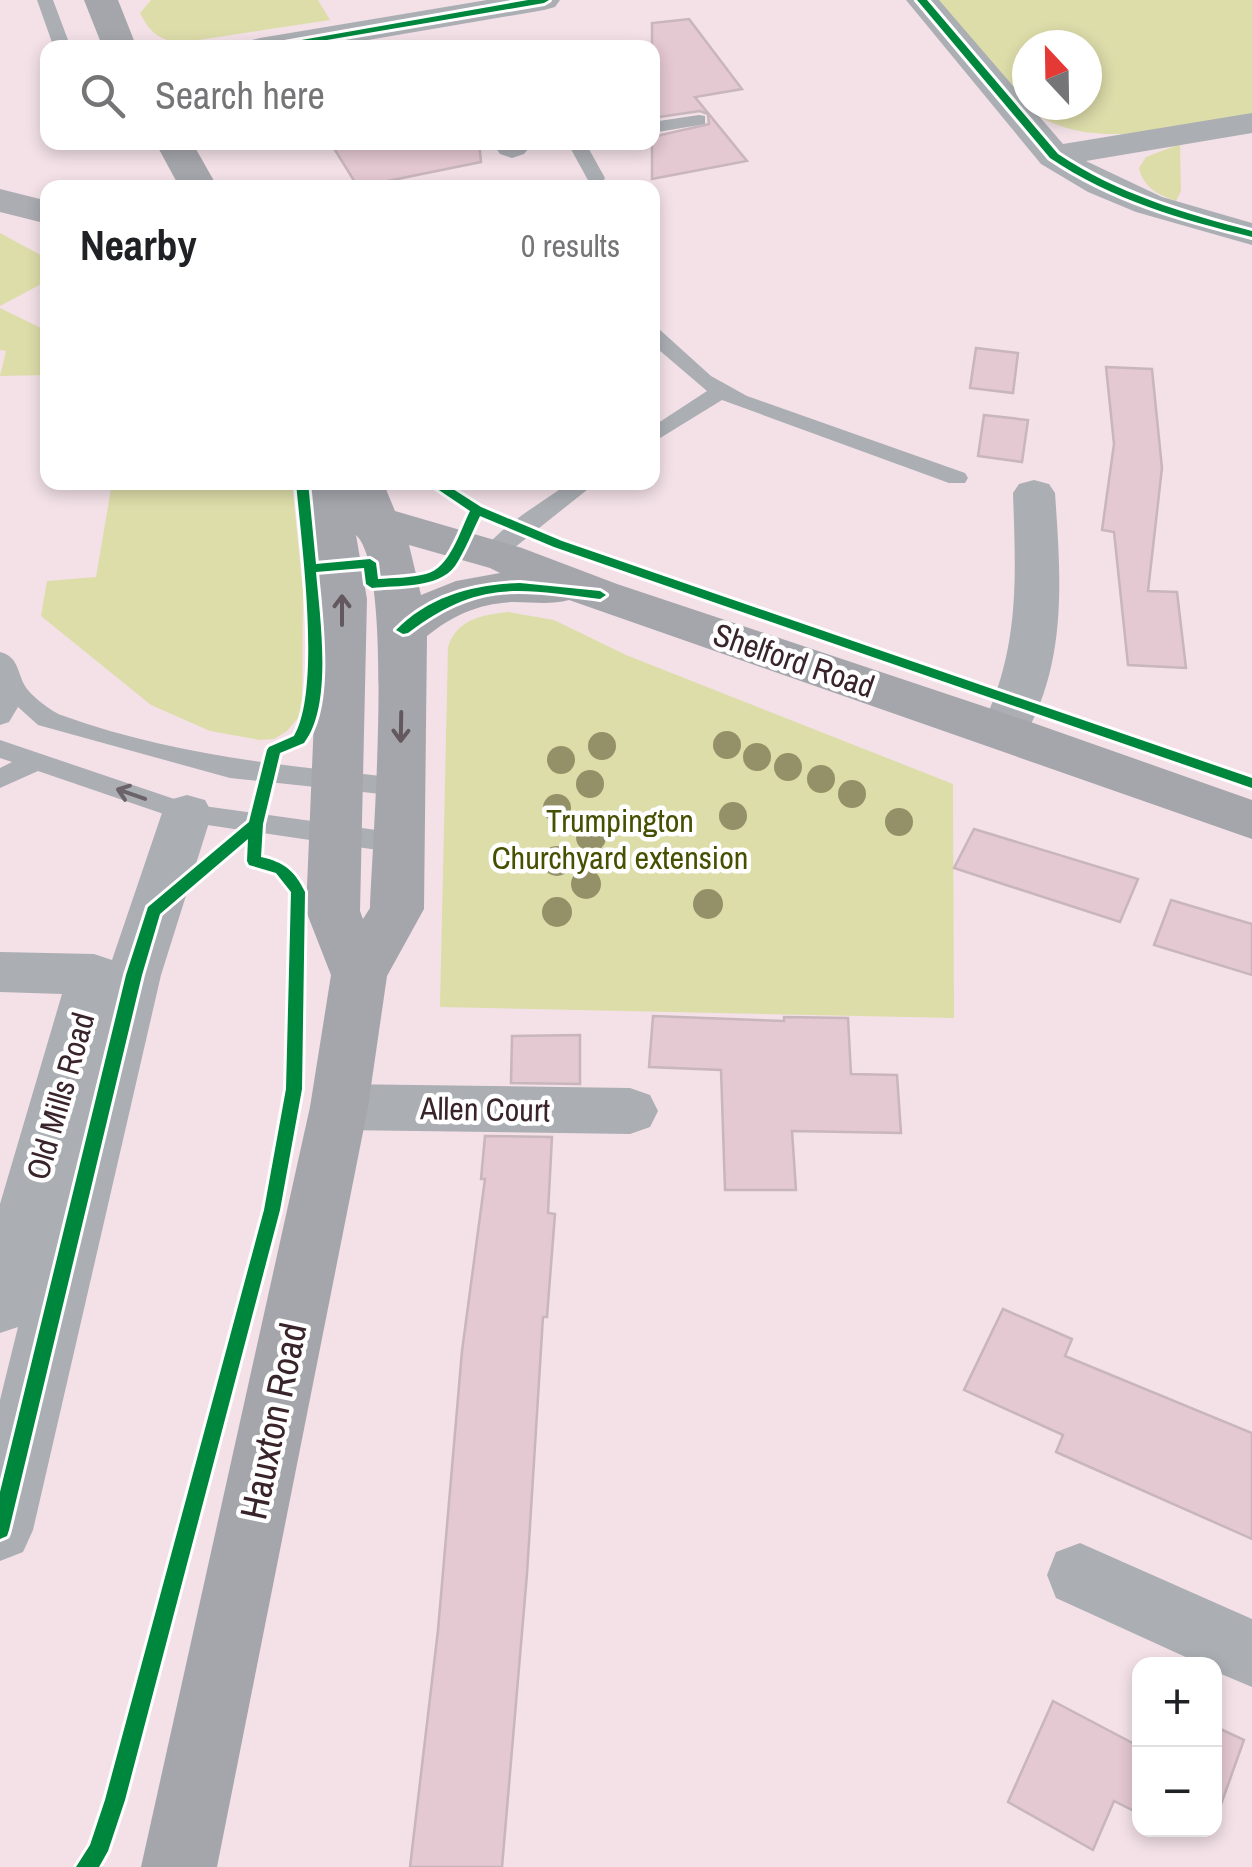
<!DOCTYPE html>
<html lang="en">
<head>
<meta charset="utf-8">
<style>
	:root { --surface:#fff; --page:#f6f6f6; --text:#202124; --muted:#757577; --line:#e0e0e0 }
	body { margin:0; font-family:"Archivo Narrow",sans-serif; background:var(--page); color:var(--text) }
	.controls { position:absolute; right:30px; bottom:30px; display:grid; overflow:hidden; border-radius:20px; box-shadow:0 5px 15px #0003 }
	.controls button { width:90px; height:90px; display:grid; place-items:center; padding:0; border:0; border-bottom:2px solid var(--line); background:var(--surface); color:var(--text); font:50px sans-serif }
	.compass { position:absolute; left:1012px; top:30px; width:90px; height:90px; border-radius:50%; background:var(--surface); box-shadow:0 5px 15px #0003; rotate:338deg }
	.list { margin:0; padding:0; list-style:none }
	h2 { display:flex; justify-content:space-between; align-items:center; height:130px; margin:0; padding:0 40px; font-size:42px }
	h2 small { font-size:32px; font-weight:400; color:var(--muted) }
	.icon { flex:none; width:55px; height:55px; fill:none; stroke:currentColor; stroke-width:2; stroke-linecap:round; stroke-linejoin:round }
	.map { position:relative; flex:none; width:1252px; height:1867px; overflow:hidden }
	.search { position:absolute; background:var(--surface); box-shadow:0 5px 15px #0003; left:40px; top:40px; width:620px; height:110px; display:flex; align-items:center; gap:25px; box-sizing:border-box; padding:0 35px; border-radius:20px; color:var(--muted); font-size:38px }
	.panel { position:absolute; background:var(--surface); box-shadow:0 5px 15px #0003; left:40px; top:180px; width:620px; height:310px; border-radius:20px }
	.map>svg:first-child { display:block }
</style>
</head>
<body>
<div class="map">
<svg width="1252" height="1867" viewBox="0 0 1252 1867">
	<rect width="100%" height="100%" fill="#f3e1e7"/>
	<!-- green -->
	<g fill="#dda" fill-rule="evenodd">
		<path d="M 151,0 L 318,0 L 330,20 L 179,43 C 157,39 150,32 140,13 Z"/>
		<path d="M 939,0 L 1252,0 L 1252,116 C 1190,124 1106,150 1046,120 C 1015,105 963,30 939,0 ZM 1027,45 L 1087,45 L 1087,105 L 1027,105 Z"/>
		<path d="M 1180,144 L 1181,191 L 1176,201 C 1158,195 1143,187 1139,168 L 1146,157 Z"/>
		<polygon points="0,233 48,259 47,281 0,306"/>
		<polygon points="0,308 47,331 47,375 0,376 6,351 0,350"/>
		<polygon points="112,483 292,483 303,591 302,713 287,731 274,739 260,740 210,731 151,705 41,616 47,581 96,577"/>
		<path d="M 508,612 L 554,620 L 626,655 L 953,784 L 954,1018 L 440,1007 L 448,647 C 457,619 482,615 508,612 Z"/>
	</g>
	<!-- building -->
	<g fill="#e4c8d2" stroke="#c8b6bc" stroke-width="2.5">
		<polygon points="689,19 742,89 695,97 747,161 652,179 652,137 709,124 708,114 700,111 652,118 652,23"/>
		<polygon points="330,142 479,142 481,162 358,187"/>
		<polygon points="976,348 1018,353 1013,393 970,388"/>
		<polygon points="1106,367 1152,369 1162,468 1148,591 1177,592 1186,668 1128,665 1114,532 1102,530 1114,444"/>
		<polygon points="984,415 1028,420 1022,462 978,456"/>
		<polygon points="974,829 1138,879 1120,922 954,868"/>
		<polygon points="1171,900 1252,924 1252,975 1154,945"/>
		<polygon points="653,1016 784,1021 784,1017 848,1018 851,1074 897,1075 901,1133 792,1131 796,1190 725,1190 721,1070 649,1067"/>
		<polygon points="580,1035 580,1084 511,1083 512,1036"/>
		<polygon points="485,1136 552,1137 548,1213 555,1214 547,1317 543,1317 527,1574 502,1867 410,1867 438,1630 462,1351 485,1179 481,1179"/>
		<polygon points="1003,1309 1072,1339 1065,1356 1252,1433 1252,1539 1056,1452 1063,1435 964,1390"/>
		<polygon points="1053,1701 1140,1747 1140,1814 1114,1801 1093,1850 1008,1802"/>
		<polygon points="1214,1726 1244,1740 1214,1824"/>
	</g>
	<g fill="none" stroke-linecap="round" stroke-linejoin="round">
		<!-- lane -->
		<g fill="#abaeb3" fill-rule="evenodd">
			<polygon points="37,0 53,0 71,48 54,48"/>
			<polygon points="699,115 705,116 705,124 652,133 652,122"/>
			<polygon points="567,142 585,142 605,178 603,182 589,182"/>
			<polygon points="652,327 659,329 711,376 747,396 965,473 968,478 965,483 949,483 722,400 652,443 652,427 707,391 652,344"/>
			<path d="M 570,482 L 597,482 L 500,559 L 484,559 L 480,554 C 503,524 540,504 570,482 Z"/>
			<path d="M 0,652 C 19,657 17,672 25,686 C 31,696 51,711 61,715 C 171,755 285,766 400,778 L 409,781 L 413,787 L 409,793 L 400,796 L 230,778 L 38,725 L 18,707 L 9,722 L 0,725 Z"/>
			<polygon points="0,740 189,804 398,833 407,836 411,843 407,850 398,853 187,822 38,771 0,788 0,768 12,762 0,758"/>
		</g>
		<!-- street -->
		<g fill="#abaeb3" fill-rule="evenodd">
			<polygon points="487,0 560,0 555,7 544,10 321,48 244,48 248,41 260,38"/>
			<polygon points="906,0 939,0 1063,144 1252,113 1252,133 1086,161 1162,197 1252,223 1252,245 1136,212 1088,192 1041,164"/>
			<polygon points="492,142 527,142 530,147 524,154 512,158 500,154"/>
			<path d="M 1034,480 L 1049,484 L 1055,493 C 1061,581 1068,664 1021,743 L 1004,748 L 987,743 L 980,731 C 1020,649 1016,582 1013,493 L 1019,484 Z"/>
			<polygon points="187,795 205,800 212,813 161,975 33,1530 23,1552 0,1561 0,1400 18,1327 0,1333 0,1204 62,994 0,992 0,952 94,954 112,960 162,813 169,800"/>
			<polygon points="339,1084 630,1088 650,1095 658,1111 650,1127 630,1134 339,1130 319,1123 311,1107 319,1091"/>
			<polygon points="1080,1543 1252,1619 1252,1687 1214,1671 1214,1664 1201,1664 1056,1598 1047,1575 1056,1552"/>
		</g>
		<!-- secondary -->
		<polygon fill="#acadb3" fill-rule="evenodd" points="0,189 48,201 48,224 0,212"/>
		<!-- primary -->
		<g fill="#a5a6ac" fill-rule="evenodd">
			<polygon points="84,0 118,0 137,48 103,48"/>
			<polygon points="155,142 192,142 218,188 180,188"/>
			<path d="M 296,482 L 383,482 L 395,511 L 522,548 L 617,584 L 1022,719 L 1252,800 L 1252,839 L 569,600 C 550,605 533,602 514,602 C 480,603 453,615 427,636 L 424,909 L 387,976 L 368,1107 L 217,1867 L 141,1867 L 310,1107 L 331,975 L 306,911 L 319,599 L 308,521 ZM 356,535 C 395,571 372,844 370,908 L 363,919 L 360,911 L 367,599 ZM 409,545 L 490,568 L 500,573 L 456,581 L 421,595 Z"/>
		</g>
		<defs>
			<g id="cycleway">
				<polygon points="528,0 549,0 544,3 280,48 256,48"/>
				<path d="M 917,0 L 927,0 L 1058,154 C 1118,194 1183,213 1252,231 L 1252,237 C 1180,219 1112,200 1050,158 Z"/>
				<path d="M 296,482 L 308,482 L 316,564 L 370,559 L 376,563 L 378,579 C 393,578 411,578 426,574 C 450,568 460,531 470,511 L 427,482 L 442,482 L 481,507 L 562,541 L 1252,778 L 1252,788 L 554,547 L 480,516 C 472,532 465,551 455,566 C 438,589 397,585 372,588 L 366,584 L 364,568 L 316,572 C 320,618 333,706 304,743 L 280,753 L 263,824 L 261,857 C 284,862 295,871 305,892 L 302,1089 L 280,1210 L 125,1800 L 108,1851 L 99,1867 L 76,1867 L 90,1845 L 105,1800 L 264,1210 L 286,1089 L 291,892 L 276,873 L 249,865 L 247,861 L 248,839 L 160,914 L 142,975 L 9,1530 L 7,1536 L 0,1539 L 0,1492 L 126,975 L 148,907 L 249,822 L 267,750 L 269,747 L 294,736 C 322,688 301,541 296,482 Z"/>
				<path d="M 520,583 L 600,591 L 606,595 L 600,599 C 517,588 478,580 408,633 L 403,634 L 396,630 C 429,596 475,584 520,583 Z"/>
			</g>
		</defs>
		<!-- cycleway casing -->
		<use href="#cycleway" stroke="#fff" stroke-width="6"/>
		<!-- cycleway -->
		<use href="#cycleway" fill="#00873e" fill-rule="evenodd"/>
	</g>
	<!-- trees -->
	<g fill="#949168">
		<circle cx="727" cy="745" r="14"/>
		<circle cx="602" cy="746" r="14"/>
		<circle cx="757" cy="757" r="14"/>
		<circle cx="561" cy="760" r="14"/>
		<circle cx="788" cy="767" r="14"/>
		<circle cx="821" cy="779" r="14"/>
		<circle cx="590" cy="784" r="14"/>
		<circle cx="852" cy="794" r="14"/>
		<circle cx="557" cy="808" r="14"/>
		<circle cx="733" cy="816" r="14"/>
		<circle cx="899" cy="822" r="14"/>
		<circle cx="591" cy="837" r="15"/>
		<circle cx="557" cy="861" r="15"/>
		<circle cx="586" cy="884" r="15"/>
		<circle cx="708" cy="904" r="15"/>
		<circle cx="557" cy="912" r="15"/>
	</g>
	<!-- one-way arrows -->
	<defs><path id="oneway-shaft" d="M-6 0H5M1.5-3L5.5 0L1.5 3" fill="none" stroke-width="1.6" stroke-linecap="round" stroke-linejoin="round" transform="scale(2.5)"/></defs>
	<g stroke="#64585f">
		<use href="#oneway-shaft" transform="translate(342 610) rotate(-90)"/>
		<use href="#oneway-shaft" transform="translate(401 727) rotate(91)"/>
	</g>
	<use stroke="#6c6269" href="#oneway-shaft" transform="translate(131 794) rotate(-161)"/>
	<g text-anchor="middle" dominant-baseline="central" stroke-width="9" stroke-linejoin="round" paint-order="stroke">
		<!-- street labels -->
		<g font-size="32" fill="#39242c" stroke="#fff">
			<text transform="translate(794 660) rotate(19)">Shelford Road</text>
			<text transform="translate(60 1096) rotate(-74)">Old Mills Road</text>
			<text transform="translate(485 1109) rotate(1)">Allen Court</text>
		</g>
		<!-- park labels -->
		<g font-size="32" fill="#474f00" stroke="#fff">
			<text x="620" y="820">Trumpington<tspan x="620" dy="37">Churchyard extension</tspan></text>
		</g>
		<!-- near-street labels -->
		<g font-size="38" fill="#39242c" stroke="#fff">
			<text transform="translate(273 1421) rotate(-78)">Hauxton Road</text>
		</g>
	</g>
</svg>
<div class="controls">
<button>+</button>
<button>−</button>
</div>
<svg class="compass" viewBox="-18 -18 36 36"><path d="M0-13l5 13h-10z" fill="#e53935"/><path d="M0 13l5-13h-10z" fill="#757577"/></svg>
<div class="search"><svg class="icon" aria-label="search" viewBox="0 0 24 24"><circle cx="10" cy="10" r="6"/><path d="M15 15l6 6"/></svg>Search here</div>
<section class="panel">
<h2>Nearby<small>0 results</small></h2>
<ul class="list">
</ul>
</section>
</div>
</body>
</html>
